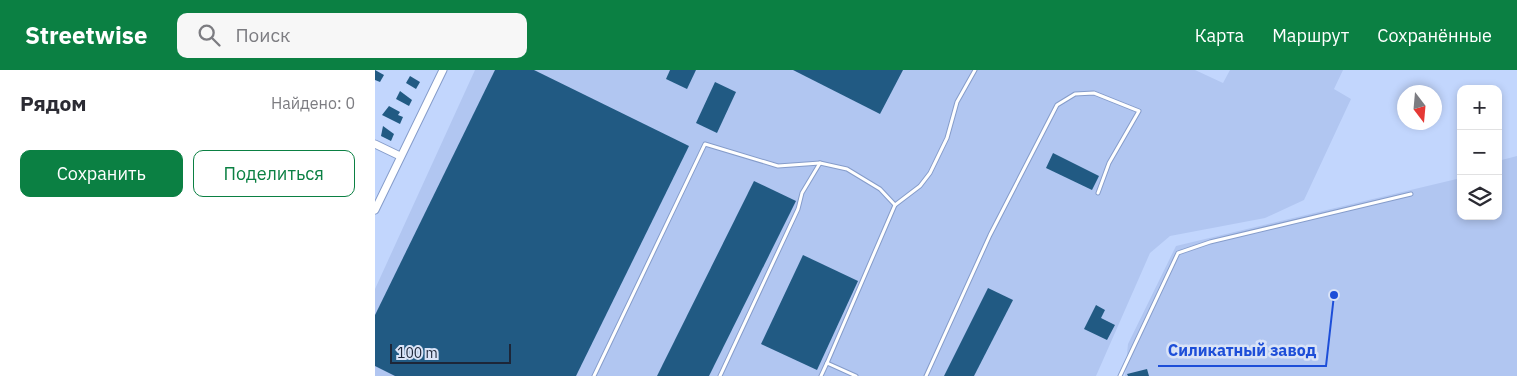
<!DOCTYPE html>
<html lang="ru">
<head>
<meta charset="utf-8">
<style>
	:root { --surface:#fff; --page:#f7f7f7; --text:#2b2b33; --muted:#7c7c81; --line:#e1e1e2; --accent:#0b8043 }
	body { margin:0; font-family:"IBM Plex Sans",sans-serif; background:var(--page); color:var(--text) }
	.controls { position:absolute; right:15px; top:15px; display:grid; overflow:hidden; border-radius:10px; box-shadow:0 2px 8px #0003 }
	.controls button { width:45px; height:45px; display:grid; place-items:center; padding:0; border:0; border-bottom:1px solid var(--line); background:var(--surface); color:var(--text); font:25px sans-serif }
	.compass { position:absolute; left:1022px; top:15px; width:45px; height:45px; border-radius:50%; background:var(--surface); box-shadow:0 2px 8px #0003; rotate:164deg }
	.scale { position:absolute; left:15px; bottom:12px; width:121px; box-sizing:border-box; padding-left:5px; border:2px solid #1d2638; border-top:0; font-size:14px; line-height:18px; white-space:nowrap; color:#1d2638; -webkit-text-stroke:4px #d9e3f7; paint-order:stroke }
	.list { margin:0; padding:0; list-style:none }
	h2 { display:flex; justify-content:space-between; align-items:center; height:65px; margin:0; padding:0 20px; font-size:21px }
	h2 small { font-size:16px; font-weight:400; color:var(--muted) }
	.actions { display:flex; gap:10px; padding:15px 20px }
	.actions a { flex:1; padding:11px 0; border:1px solid var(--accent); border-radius:10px; text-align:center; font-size:18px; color:var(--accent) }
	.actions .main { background:var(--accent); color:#fff }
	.icon { flex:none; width:28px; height:28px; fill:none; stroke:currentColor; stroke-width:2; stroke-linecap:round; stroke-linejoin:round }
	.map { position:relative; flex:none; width:1142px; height:306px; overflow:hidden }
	header { display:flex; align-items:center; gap:30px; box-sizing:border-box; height:70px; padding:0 25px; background:var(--accent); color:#fff }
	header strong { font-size:24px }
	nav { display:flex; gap:28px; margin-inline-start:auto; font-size:18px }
	.search { width:350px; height:45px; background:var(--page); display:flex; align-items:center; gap:12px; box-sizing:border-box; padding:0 18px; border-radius:10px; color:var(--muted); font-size:19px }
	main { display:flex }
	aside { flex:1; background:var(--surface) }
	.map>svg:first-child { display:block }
</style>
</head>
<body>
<header>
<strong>Streetwise</strong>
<div class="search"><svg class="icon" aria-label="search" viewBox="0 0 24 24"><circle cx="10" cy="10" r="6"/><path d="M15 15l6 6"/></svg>Поиск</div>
<nav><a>Карта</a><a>Маршрут</a><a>Сохранённые</a></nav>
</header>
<main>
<aside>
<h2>Рядом<small>Найдено: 0</small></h2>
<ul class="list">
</ul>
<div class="actions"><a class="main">Сохранить</a><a>Поделиться</a></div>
</aside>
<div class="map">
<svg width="1142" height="306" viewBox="0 0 1142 306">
	<rect width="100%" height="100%" fill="#c2d6fd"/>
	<!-- built -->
	<g fill="#b1c6f1">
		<polygon points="100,0 820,0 848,13 855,0 968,0 959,19 976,29 929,130 890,148 795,166 775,183 721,306 0,306 0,219"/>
		<polygon points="1142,86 1142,306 750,306 753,274 801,176 1086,108 1086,146 1123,146 1123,91"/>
	</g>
	<!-- building -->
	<g fill="#215a83">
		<polygon points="0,0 9,5 5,12 0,10"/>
		<polygon points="120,0 159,0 314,76 201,306 20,306 0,296 0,245"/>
		<polygon points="295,0 321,0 312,19 291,9"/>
		<polygon points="418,0 528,0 505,44"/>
		<polygon points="35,6 45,12 41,19 31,13"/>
		<polygon points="340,12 361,22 342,63 321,53"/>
		<polygon points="25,21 37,30 34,36 21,29"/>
		<polygon points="14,36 25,42 23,45 28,47 25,54 7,45"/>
		<polygon points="8,56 19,64 16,71 6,66"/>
		<polygon points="678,83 724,106 717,120 671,98"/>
		<polygon points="379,111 421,131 334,306 282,306"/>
		<polygon points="428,185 483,211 442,300 386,274"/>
		<polygon points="613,218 638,230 599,306 569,306"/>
		<polygon points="721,235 730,240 726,248 740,255 732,270 709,259"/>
		<polygon points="772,299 774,306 753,306 752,304"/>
	</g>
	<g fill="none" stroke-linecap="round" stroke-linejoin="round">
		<defs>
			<g id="lane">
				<polyline points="520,135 545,116 555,103 572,68 582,32 600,0"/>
				<polyline points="219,306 330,74 403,96 445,93 472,99 505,119 520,135 452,293"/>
				<polyline points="345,306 423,139 427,123 445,93"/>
				<polyline points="446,306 452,293 481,306"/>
				<polyline points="551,306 615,165 682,35 700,24 719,23 764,41 734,93 723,123"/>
				<polyline points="745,306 803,183 835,172 1036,124"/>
			</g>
			<g id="street">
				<polyline points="0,74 25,86"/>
				<polyline points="0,140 68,0"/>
			</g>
		</defs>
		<!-- lane casing -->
		<use href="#lane" stroke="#859cca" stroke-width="5"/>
		<!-- street casing -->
		<use href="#street" stroke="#859cca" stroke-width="9"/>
		<!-- lane -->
		<use href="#lane" stroke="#fff" stroke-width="3"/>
		<!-- street -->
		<use href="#street" stroke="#fff" stroke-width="7"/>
	</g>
	<!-- callouts -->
	<path fill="none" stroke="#1d4ed8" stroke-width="2" d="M959 225L951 296H783"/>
	<circle fill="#1d4ed8" stroke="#d9e3f7" stroke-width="2" cx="959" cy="225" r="5"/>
	<g font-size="16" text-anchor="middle" font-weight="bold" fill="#1d4ed8" stroke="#d9e3f7" stroke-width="5" stroke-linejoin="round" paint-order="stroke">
		<text x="867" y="286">Силикатный завод</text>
	</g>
</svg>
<div class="controls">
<button>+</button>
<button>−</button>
<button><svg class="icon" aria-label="layers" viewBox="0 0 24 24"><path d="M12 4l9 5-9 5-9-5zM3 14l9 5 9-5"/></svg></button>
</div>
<svg class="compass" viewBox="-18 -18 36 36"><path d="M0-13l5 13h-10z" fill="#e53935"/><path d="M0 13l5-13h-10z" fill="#7c7c81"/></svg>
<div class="scale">100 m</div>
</div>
</main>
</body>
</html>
